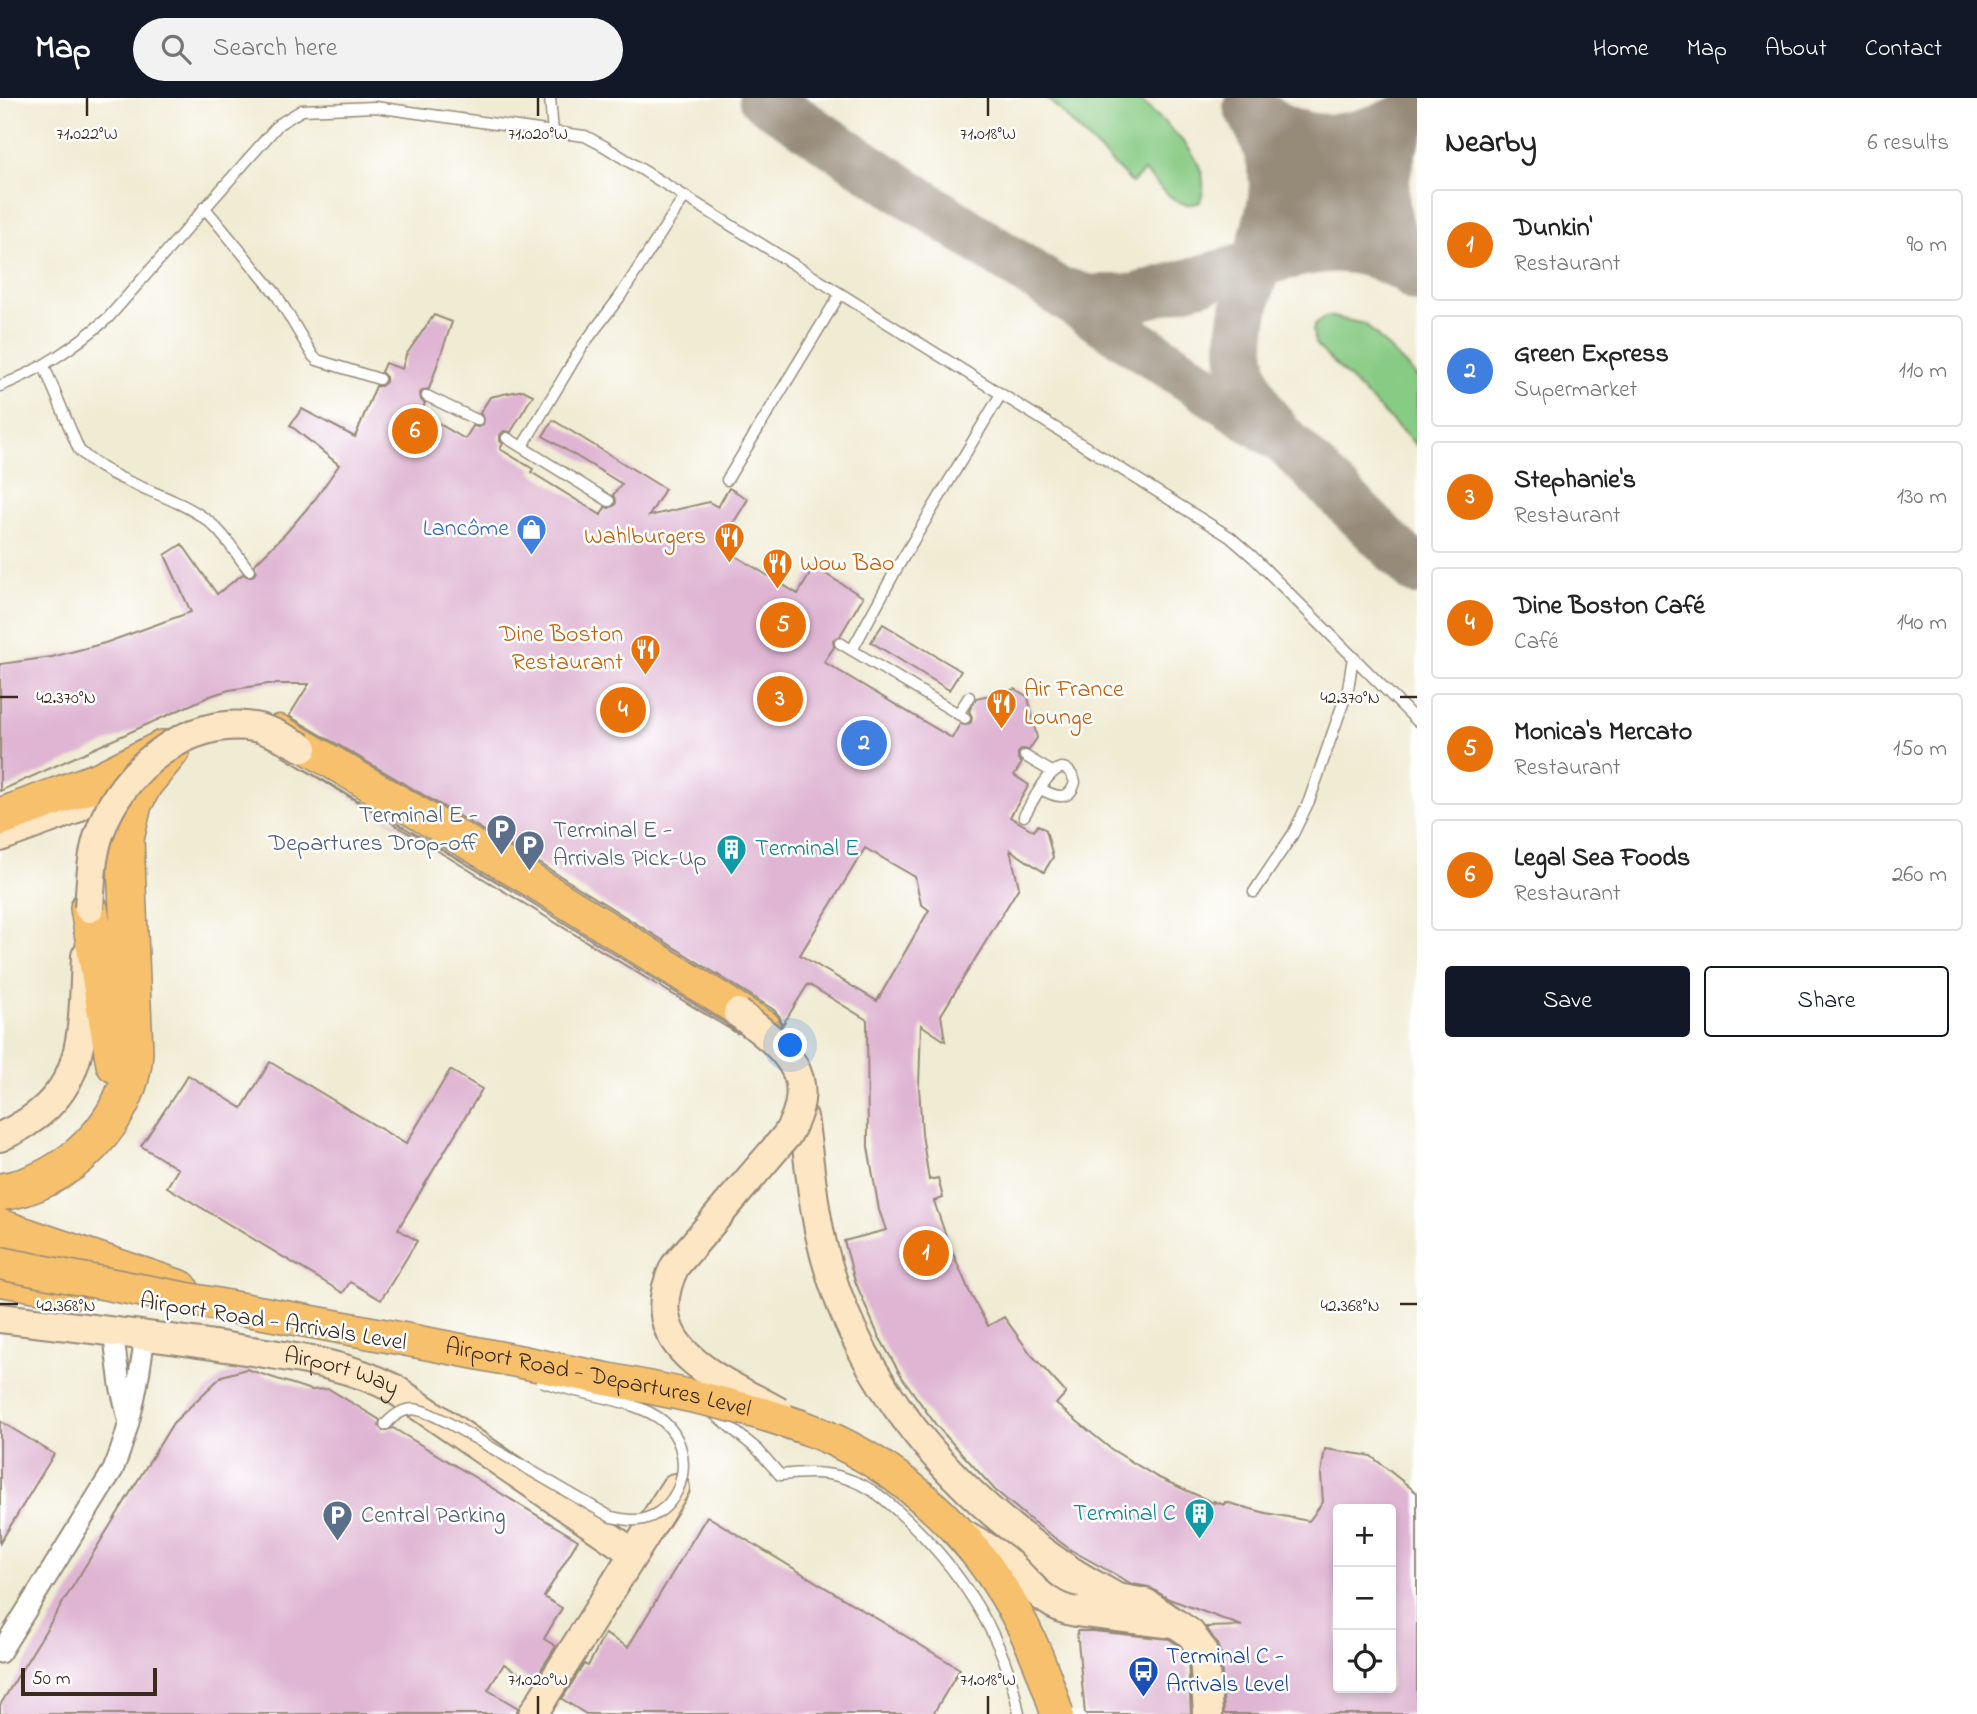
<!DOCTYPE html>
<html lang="en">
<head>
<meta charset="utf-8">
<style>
	:root { --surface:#fff; --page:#f2f2f2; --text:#222; --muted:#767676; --line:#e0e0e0; --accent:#111827 }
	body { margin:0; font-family:"Indie Flower",sans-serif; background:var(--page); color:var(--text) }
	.controls { position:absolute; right:21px; bottom:21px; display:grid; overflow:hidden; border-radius:7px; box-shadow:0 4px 10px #0003 }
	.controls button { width:63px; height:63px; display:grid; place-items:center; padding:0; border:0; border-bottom:2px solid var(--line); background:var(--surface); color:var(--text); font:35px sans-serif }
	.scale { position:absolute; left:21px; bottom:18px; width:136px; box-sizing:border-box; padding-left:7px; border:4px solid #3b2a1e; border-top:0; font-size:19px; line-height:24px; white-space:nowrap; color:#3b2a1e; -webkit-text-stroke:5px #fff; paint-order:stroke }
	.you { position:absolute; left:791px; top:948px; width:24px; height:24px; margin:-18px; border:5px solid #fff; border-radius:50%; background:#1a73e8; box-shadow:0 0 0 10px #1a73e833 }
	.badge { display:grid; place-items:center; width:46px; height:46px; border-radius:50%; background:var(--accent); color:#fff; font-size:23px; font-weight:700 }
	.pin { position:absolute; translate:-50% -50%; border:4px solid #fff; box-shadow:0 2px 7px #0006 }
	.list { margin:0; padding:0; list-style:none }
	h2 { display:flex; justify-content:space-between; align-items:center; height:91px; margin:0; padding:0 28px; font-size:30px }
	h2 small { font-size:23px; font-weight:400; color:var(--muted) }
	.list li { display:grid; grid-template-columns:46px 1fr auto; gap:21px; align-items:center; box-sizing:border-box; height:112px; margin:0 14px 14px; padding:0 14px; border:2px solid var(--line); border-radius:7px }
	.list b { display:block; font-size:26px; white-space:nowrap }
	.list p { margin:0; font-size:23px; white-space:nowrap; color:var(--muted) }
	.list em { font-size:23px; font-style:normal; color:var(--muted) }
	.actions { display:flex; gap:14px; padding:21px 28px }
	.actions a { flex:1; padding:16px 0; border:2px solid var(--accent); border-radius:7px; text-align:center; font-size:24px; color:var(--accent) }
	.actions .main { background:var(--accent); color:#fff }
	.icon { flex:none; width:38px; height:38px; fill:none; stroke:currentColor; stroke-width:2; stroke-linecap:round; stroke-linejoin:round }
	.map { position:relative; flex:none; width:1417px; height:1616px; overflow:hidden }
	header { display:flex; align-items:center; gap:42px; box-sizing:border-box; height:98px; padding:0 35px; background:var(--accent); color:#fff }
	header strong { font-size:33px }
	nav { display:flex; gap:38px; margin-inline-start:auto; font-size:24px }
	.search { width:490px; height:63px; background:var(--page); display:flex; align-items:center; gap:18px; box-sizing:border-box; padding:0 24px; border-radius:38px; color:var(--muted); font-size:26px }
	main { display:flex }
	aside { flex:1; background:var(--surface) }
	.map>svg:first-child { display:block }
</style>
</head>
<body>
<header>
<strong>Map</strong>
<div class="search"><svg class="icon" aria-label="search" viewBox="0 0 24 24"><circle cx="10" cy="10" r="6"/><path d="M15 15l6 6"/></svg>Search here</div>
<nav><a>Home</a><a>Map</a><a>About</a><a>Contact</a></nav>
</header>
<main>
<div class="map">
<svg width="1417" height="1616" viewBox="0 0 1417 1616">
	<rect width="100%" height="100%" fill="#fff"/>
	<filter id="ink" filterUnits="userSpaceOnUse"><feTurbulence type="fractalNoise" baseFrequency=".0143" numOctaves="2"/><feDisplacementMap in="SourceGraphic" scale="14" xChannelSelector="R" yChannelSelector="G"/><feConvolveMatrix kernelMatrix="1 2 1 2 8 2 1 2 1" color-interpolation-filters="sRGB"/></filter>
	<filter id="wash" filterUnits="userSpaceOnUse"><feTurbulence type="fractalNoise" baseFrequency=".00686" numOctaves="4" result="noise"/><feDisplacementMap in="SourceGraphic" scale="28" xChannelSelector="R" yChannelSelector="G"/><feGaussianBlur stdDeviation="1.57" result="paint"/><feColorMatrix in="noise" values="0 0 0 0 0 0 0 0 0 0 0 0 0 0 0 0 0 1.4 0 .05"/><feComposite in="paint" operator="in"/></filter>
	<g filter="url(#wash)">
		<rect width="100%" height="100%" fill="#f0ebd3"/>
		<!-- green -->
		<g fill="#88cb84" stroke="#627a51" stroke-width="2">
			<path d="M 1047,0 L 1138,0 C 1165,27 1217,62 1200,104 C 1177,114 1160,88 1144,73 L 1132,85 Z"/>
			<polygon points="1327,218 1365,226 1417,279 1417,348 1316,247 1313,233 1315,226"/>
		</g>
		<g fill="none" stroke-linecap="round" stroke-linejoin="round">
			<!-- taxiway -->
			<g stroke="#968a78" stroke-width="49">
				<polyline points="763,0 1283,341 1417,473"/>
				<path d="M 1248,9 C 1261,31 1271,53 1273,79 C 1275,99 1269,118 1264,137 C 1246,209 1218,265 1273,329"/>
				<path d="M 1248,9 C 1302,50 1340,47 1400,22"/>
				<path d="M 1403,24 C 1381,69 1377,117 1404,161"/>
				<polyline points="1308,70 1417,180"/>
				<path d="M 1258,165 C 1310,151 1350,139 1400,168"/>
				<polyline points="1068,195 1088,201 1134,200 1257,166 1417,8"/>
			</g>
		</g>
		<g id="blocks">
			<!-- building -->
			<g fill="#dfb5d3" fill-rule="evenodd">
				<path d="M 434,217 L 452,224 L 429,291 L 423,292 L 420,295 L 421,302 L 425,305 L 421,315 L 465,341 L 473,328 L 478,329 L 483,326 L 484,321 L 480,315 L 490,299 L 523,292 L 533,297 L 511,334 L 504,333 L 500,337 L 500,343 L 503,346 L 500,351 L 533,371 L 531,374 L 601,417 L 605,409 L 609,410 L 615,407 L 616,403 L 613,397 L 622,386 L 543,338 L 553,322 L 665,391 L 649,418 L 709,404 L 718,409 L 729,390 L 748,401 L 726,437 L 731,455 L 798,496 L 814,469 L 863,499 L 840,538 L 833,542 L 834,549 L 824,564 L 952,640 L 960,626 L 966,627 L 971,624 L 972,619 L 969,613 L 976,600 L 1015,591 L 1028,599 L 1037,640 L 1029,652 L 1022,651 L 1018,655 L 1018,661 L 1022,665 L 1014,677 L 1029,687 L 1010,719 L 1034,733 L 1038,727 L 1046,732 L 1053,759 L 1044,774 L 1010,752 L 1019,789 L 941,917 L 945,943 L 921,927 L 919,988 L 922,1036 L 929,1082 L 938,1080 L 943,1100 L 934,1103 L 948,1144 L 970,1195 L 988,1228 L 1004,1219 L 1030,1255 L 1066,1295 L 1056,1306 L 1111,1351 L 1157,1379 L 1214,1405 L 1214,1403 L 1224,1407 L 1225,1404 L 1266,1415 L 1309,1423 L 1323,1404 L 1321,1376 L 1325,1351 L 1371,1358 L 1417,1395 L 1417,1616 L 1224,1616 L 1221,1556 L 1216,1544 L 1206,1529 L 1242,1528 L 1169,1501 L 1149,1489 L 1132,1486 L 1071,1452 L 1032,1423 L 995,1392 L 936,1327 L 902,1279 L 878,1237 L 855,1183 L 844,1143 L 886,1132 L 879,1112 L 868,1049 L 867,922 L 808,886 L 782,928 L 780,919 L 774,912 L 541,766 L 289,618 L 309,586 L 268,586 L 229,592 L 210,598 L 0,693 L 0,566 L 52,559 L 105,545 L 191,514 L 165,457 L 182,446 L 217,496 L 243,476 L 249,479 L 254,477 L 256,472 L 254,467 L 286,435 L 316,400 L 339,367 L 290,327 L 302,311 L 355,339 L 376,288 L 381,288 L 386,284 L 386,279 L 381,274 L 385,265 L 402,271 L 406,257 ZM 865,750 L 915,779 L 921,806 L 929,812 L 877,903 L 800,857 ZM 1338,1411 L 1391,1411 L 1391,1590 L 1338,1590 Z"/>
				<polygon points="883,526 961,573 949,592 871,544"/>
				<polygon points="282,658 521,798 726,926 738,936"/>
				<polygon points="270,964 406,1046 450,972 482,991 398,1131 417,1143 381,1202 350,1184 343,1195 167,1089 178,1071 141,1048 188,977 242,1010"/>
				<polygon points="246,1271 311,1292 329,1291 380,1322 379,1328 383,1333 393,1330 578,1442 544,1499 562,1510 544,1541 556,1548 533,1584 504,1566 488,1592 518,1610 516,1616 0,1616 0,1607 173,1325 222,1278"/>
				<polygon points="0,1323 54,1356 0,1445"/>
				<polygon points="707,1418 960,1571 933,1616 586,1616 562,1601 584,1566 588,1568 605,1536 628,1549"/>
				<polygon points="1077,1533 1093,1533 1169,1541 1178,1547 1188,1562 1191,1616 1085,1616"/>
			</g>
		</g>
	</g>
	<g filter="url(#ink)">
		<use href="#blocks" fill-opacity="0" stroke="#968a78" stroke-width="2"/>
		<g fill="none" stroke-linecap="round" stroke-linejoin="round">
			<defs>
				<g id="lane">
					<polyline points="550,0 553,34 585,38 604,48 1230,439 1253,459 1417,623"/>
					<polyline points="204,109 276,196 313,258 317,262 379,281"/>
					<path d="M 44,268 L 79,352 C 114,387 168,393 207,422 C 224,435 236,456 249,472"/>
					<path d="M 0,288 C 41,272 74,249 108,220 L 279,26 L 302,12 L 375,9 L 553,34"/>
					<polyline points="427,298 477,322"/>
					<polyline points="507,340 609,403"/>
					<polyline points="522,349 583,247 619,200 685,98"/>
					<polyline points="727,382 840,196"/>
					<polyline points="840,545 965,620"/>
					<polyline points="852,552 897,470 1001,296"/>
					<polyline points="958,616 969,599"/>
					<polyline points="1025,658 1052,674"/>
					<path d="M 1024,718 C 1033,704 1060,643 1075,684 C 1070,704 1055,699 1041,691"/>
					<polyline points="1254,794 1293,736 1309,703 1348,591 1353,559"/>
					<path d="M 713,1315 L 758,1352 L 780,1377 C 806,1374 829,1373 853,1383 C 872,1390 887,1403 901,1416 C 958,1468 1006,1539 1019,1616"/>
				</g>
				<g id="street">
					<polyline points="113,1233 120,1287 128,1321"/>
					<path d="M 0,1555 L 113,1372 C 131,1329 139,1283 145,1237"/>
				</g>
				<g id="secondary">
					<polyline points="0,739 71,713 106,692"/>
					<path d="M 803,1019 C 810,1066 813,1115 826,1161 C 860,1285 948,1389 1053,1461 C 1072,1475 1092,1486 1112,1497"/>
					<path d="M 0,1039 C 88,999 82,942 86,858"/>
					<path id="s1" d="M 0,1220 C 78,1229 156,1238 233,1250 C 288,1259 342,1264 393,1290 L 633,1455"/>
					<polyline points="1014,1466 1041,1482 1064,1490 1145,1505 1190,1535 1201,1550 1204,1558 1208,1616"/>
					<polyline points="1077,1514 1166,1525"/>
					<polyline points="533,1616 675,1390"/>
				</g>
				<g id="primary">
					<polyline points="279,633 531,782 764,928"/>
					<polyline points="0,1182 75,1194"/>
					<path d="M 783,1322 C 858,1346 922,1390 972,1450"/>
				</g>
				<g id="highway">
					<polyline points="0,719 101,682 163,651"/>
					<polyline points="89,810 115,966"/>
					<path d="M 0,1094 C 67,1086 131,1022 134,954 L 125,741 L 133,706 L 144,685 L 171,652"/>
					<polyline points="0,1130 180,1191"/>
				</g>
			</defs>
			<!-- lane casing -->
			<use href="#lane" stroke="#968a78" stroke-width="13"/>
			<!-- street casing -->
			<use href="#street" stroke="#968a78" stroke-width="23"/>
			<!-- secondary casing -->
			<use href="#secondary" stroke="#968a78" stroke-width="32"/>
			<!-- primary casing -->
			<use href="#primary" stroke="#968a78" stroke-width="35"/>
			<!-- highway casing -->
			<use href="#highway" stroke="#968a78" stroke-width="40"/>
			<!-- lane -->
			<use href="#lane" stroke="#fff" stroke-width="10"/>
			<!-- street -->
			<use href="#street" stroke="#fff" stroke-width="19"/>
			<!-- secondary -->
			<use href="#secondary" stroke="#fce6c4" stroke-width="28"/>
			<!-- primary -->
			<use href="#primary" stroke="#f7c06c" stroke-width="32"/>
			<!-- highway -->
			<use href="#highway" stroke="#f7c06c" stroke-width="37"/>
			<defs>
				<path id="lane-bridge" d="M 386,1326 C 408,1302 422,1312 447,1324 L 611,1419 C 622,1421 633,1424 644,1421 C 686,1409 696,1352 664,1324 C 638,1301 575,1296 541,1283"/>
				<g id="secondary-bridge">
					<path d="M 89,810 C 91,784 91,756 101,731 C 122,672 188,618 254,629 C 271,632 288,642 303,650"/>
					<path d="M 738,915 C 784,950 822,977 787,1037 L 675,1168 C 634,1251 721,1281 779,1314"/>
					<path d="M 966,1437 C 980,1446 996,1453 1007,1464 C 1029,1484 1045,1510 1077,1514"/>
				</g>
				<g id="primary-bridge">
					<path id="s2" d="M 0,1165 C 187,1203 375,1233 561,1272 C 644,1289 729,1302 808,1331"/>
					<path d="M 955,1430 C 1005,1484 1037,1546 1057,1616"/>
				</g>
			</defs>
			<!-- lane-bridge casing -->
			<use href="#lane-bridge" stroke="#968a78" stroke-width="13" stroke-linecap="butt"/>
			<!-- secondary-bridge casing -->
			<use href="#secondary-bridge" stroke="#968a78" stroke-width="32" stroke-linecap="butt"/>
			<!-- primary-bridge casing -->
			<use href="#primary-bridge" stroke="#968a78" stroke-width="35" stroke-linecap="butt"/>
			<!-- lane-bridge -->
			<use href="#lane-bridge" stroke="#fff" stroke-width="10"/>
			<!-- secondary-bridge -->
			<use href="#secondary-bridge" stroke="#fce6c4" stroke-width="28"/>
			<!-- primary-bridge -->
			<use href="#primary-bridge" stroke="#f7c06c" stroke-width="32"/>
		</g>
	</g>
	<!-- ticks -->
	<path fill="none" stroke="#3b2a1e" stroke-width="2.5" d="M 87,0 L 87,18M 538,0 L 538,18M 988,0 L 988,18M 0,599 L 18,599M 1400,599 L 1417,599M 0,1206 L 18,1206M 1400,1206 L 1417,1206M 538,1598 L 538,1616M 988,1598 L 988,1616"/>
	<!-- icons -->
	<defs>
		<symbol id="shop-pin" viewBox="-11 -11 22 30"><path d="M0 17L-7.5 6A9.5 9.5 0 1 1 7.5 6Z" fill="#3f7fe0" stroke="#fff"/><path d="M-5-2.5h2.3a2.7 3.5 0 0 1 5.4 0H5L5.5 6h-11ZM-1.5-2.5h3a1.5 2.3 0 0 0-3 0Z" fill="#fff"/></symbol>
		<symbol id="restaurant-pin" viewBox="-11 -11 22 30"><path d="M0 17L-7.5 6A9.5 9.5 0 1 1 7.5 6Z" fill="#e8710a" stroke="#fff"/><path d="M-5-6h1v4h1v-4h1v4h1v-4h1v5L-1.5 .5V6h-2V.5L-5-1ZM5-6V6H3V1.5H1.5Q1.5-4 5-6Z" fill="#fff"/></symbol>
		<symbol id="parking-pin" viewBox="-11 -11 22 30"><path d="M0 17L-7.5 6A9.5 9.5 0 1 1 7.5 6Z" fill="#5c6f8a" stroke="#fff"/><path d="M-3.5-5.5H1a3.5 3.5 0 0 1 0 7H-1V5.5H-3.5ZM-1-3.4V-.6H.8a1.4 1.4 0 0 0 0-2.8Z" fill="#fff"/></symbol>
		<symbol id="building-pin" viewBox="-11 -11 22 30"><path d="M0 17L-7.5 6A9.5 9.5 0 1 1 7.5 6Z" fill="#0f9aa8" stroke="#fff"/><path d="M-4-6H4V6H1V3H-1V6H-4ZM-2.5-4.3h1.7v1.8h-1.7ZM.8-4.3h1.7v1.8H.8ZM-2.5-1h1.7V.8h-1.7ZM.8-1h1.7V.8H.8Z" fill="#fff"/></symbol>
		<symbol id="bus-pin" viewBox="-11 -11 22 30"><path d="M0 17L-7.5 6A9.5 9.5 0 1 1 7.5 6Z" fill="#1a4fb4" stroke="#fff"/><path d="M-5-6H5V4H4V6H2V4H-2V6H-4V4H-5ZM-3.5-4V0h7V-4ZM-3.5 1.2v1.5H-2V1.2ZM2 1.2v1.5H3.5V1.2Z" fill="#fff"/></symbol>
	</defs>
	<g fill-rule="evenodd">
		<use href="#shop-pin" x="514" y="414" width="35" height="47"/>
		<use href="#restaurant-pin" x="712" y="422" width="35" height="47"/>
		<use href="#restaurant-pin" x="760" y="448" width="35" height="47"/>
		<use href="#restaurant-pin" x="628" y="534" width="35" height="47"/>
		<use href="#restaurant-pin" x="984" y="588" width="35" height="47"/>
		<use href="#parking-pin" x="484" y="714" width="35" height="47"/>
		<use href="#parking-pin" x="512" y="730" width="35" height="47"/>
		<use href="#building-pin" x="714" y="734" width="35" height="47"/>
		<use href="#building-pin" x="1182" y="1398" width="35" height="47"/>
		<use href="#parking-pin" x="320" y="1400" width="35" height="47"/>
		<use href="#bus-pin" x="1126" y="1556" width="35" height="47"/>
	</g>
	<g text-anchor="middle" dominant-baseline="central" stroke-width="5" stroke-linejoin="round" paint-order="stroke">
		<!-- shop labels -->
		<g font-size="24" fill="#366cbe" stroke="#fff" text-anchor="end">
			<text x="509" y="431">Lancôme</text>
		</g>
		<!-- food labels -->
		<g font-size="24" fill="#c56008" stroke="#fff" text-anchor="end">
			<text x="706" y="439">Wahlburgers</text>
			<text x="800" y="466" text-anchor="start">Wow Bao</text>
			<text x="623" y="537">Dine Boston<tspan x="623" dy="28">Restaurant</tspan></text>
			<text x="1024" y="592" text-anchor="start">Air France<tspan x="1024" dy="28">Lounge</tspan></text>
		</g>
		<!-- service labels -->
		<g font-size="24" fill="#4e5e75" stroke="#fff" text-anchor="start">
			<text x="478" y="718" text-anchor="end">Terminal E -<tspan x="478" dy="28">Departures Drop-off</tspan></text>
			<text x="553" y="733">Terminal E -<tspan x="553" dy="28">Arrivals Pick-Up</tspan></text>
			<text x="361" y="1418">Central Parking</text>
		</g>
		<!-- culture labels -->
		<g font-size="24" fill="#0d838f" stroke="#fff" text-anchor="start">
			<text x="755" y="751">Terminal E</text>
			<text x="1176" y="1416" text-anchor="end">Terminal C</text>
		</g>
		<!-- street labels -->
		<g font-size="24" fill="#3b2a1e" stroke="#fff">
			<text transform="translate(273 1225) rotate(9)">Airport Road - Arrivals Level</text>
			<text stroke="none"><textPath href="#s1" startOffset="346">Airport Way</textPath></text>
			<text stroke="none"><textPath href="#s2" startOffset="609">Airport Road - Departures Level</textPath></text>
		</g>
		<!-- transit labels -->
		<g font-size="24" fill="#164399" stroke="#fff" text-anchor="start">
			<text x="1166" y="1559">Terminal C -<tspan x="1166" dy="28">Arrivals Level</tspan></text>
		</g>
	</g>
	<g font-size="18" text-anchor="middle" fill="#3b2a1e" stroke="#fff" stroke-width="5" stroke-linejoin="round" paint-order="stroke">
		<text x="87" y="41">71.022°W</text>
		<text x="538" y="41">71.020°W</text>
		<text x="988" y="41">71.018°W</text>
		<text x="66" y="605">42.370°N</text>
		<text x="1350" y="605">42.370°N</text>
		<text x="66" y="1213">42.368°N</text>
		<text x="1350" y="1213">42.368°N</text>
		<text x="538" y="1587">71.020°W</text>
		<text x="988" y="1587">71.018°W</text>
	</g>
</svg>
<div class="controls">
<button>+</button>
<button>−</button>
<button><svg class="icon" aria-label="locate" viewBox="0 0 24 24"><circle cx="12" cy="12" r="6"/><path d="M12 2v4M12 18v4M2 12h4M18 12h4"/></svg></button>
</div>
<div class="scale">50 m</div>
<div class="you"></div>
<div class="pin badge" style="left:926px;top:1155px;background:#e8710a">1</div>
<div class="pin badge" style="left:864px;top:645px;background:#3f7fe0">2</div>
<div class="pin badge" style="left:780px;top:601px;background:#e8710a">3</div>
<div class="pin badge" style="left:623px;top:612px;background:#e8710a">4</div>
<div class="pin badge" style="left:783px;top:527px;background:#e8710a">5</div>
<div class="pin badge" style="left:415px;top:333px;background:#e8710a">6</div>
</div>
<aside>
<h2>Nearby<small>6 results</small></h2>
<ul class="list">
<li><span class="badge" style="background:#e8710a">1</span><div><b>Dunkin'</b><p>Restaurant</p></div><em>90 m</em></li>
<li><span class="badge" style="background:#3f7fe0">2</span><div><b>Green Express</b><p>Supermarket</p></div><em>110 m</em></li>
<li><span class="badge" style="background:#e8710a">3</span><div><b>Stephanie's</b><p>Restaurant</p></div><em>130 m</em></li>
<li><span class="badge" style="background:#e8710a">4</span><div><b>Dine Boston Café</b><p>Café</p></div><em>140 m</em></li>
<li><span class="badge" style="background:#e8710a">5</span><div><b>Monica's Mercato</b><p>Restaurant</p></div><em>150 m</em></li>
<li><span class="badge" style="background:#e8710a">6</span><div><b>Legal Sea Foods</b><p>Restaurant</p></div><em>260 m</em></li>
</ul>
<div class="actions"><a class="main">Save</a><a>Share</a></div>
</aside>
</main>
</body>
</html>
